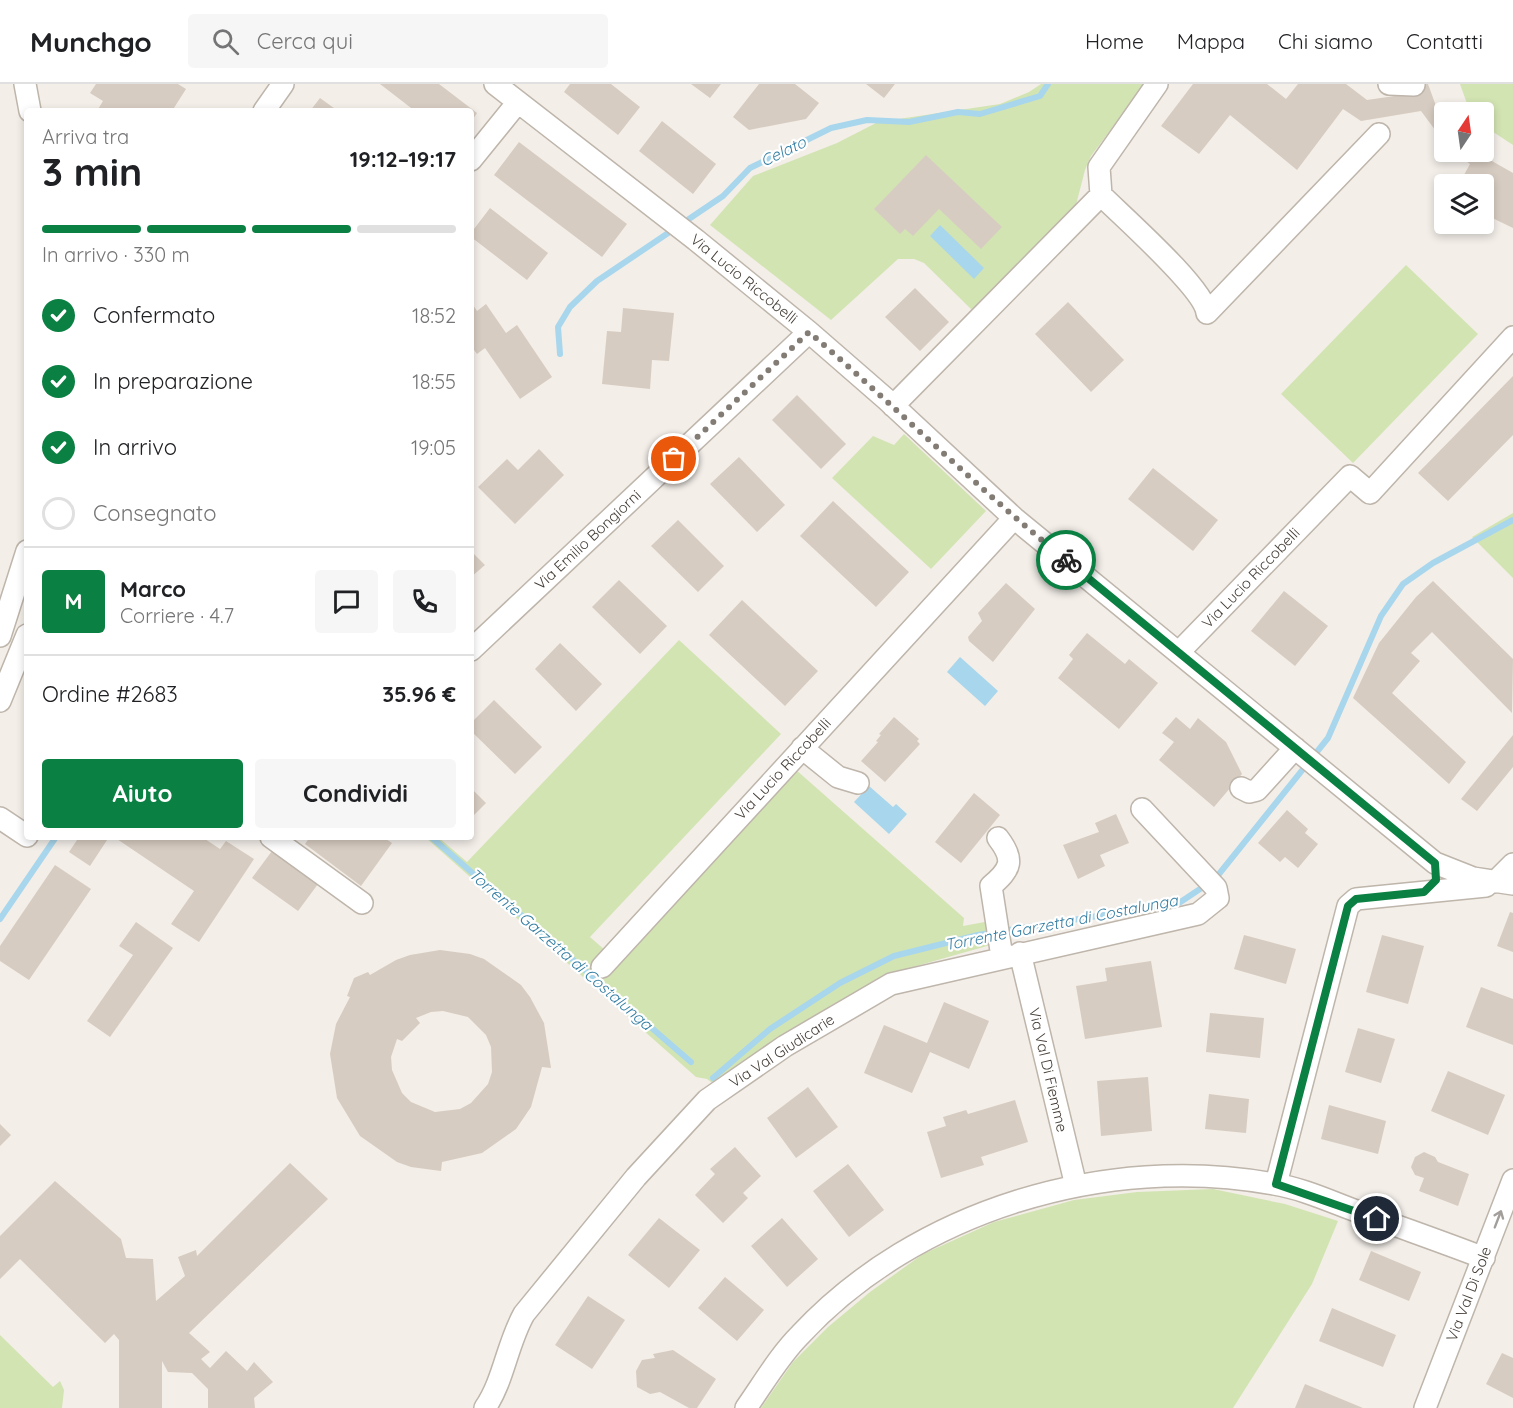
<!DOCTYPE html>
<html lang="it">
<meta charset="utf-8">
<style>
:root{--surface:#fff;--page:#f6f6f6;--text:#202124;--muted:#757577;--line:#e0e0e0;--accent:#0b8043}
body{margin:0;font-family:Quicksand,sans-serif;background:var(--page);color:var(--text);height:100vh;display:flex;flex-direction:column;font-size:22px;white-space:nowrap}
*{box-sizing:border-box;margin:0}
p{font-size:20px;color:var(--muted)}
.icon{flex:none;width:33px;height:33px;fill:none;stroke:currentColor;stroke-width:2;stroke-linecap:round;stroke-linejoin:round}
.map{position:relative;flex:1;overflow:hidden}
.drawer{position:absolute;left:24px;top:24px;width:450px;height:732px;display:flex;flex-direction:column;background:var(--surface);border-radius:6px;box-shadow:0 3px 9px #0003}
.drawer>*{flex:none}
.needle{width:39px;rotate:13deg}
.buttons{position:absolute;left:1434px;top:18px;display:grid;gap:12px}
.buttons a{display:grid;place-items:center;width:60px;height:60px;border-radius:6px;background:var(--surface);box-shadow:0 3px 9px #0003;font-size:30px}
.pin{position:absolute;display:grid;place-items:center;width:51px;height:51px;color:#fff;margin:-26px;border:3px solid #fff;border-radius:50%;box-shadow:0 2px 6px #0007}
.courier{position:absolute;display:grid;place-items:center;width:60px;height:60px;margin:-30px;border:4px solid #0b8043;border-radius:50%;background:#fff;color:#222;box-shadow:0 2px 8px #0007}
.headline em{font-style:normal;font-weight:700}
.headline div{display:flex;flex-direction:column-reverse}
.headline{display:flex;align-items:center;justify-content:space-between;height:102px;padding:0 18px}
h1{font-size:39px;font-weight:700;line-height:45px}
.bar{display:grid;grid-template-columns:repeat(4,1fr);gap:9px 6px;align-content:center;height:72px;padding:0 18px}
.bar i{height:8px;border-radius:4px;background:var(--line)}
.bar .active{background:var(--accent)}
.bar p{grid-column:span 4}
.line{display:flex;align-items:center;gap:15px;padding:0 18px;border-top:2px solid var(--line)}
.line div{flex:1}
.round{display:grid;place-items:center;flex:none;width:63px;height:63px;border-radius:6px;background:var(--page)}
ol{padding:0 18px;list-style:none}
li{display:flex;align-items:center;gap:18px;height:66px}
li p{margin-inline-start:auto}
li .icon{padding:6px;border-radius:50%;background:var(--accent);color:#fff;stroke-width:4}
li:last-child{color:var(--muted)}
li i{width:33px;height:33px;border:3px solid var(--line);border-radius:50%}
.primary-button{display:flex;gap:12px;margin-top:auto;padding:12px 18px}
.primary-button a{flex:1;height:69px;border-radius:6px;background:var(--accent);color:#fff;font-size:24px;font-weight:700;line-height:69px;text-align:center}
.primary-button a+a{background:var(--page);color:var(--text)}
header{display:flex;align-items:center;gap:36px;box-sizing:border-box;height:84px;padding:0 30px;background:var(--surface);border-bottom:2px solid var(--line)}
header strong{font-size:28px}
nav{display:flex;gap:33px;margin-inline-start:auto;font-size:21px}
.search{width:420px;height:54px;background:var(--page);display:flex;align-items:center;gap:15px;box-sizing:border-box;padding:0 21px;border-radius:6px;color:var(--muted);font-size:22px}
.map>svg:first-child{display:block}
</style>
<header>
<strong>Munchgo</strong>
<div class="search"><svg class="icon" aria-label="search" viewBox="0 0 24 24"><circle cx="10" cy="10" r="6"/><path d="M15 15l6 6"/></svg>Cerca qui</div>
<nav><a>Home</a><a>Mappa</a><a>Chi siamo</a><a>Contatti</a></nav>
</header>
<div class="map">
<svg width="1513" height="1324" viewBox="0 0 1513 1324">
<rect width="100%" height="100%" fill="#f3eee8"/>
<path fill="#d3e4b3" d="M1041,0h104l-54,72 -6,14 -9,35 -104,105 -48,-47 -10,-4h-16l-67,61 -121,-95 43,-49 84,-33 41,-21 122,-18 29,-12z
M1460,0h53v61l-29,-19v-14h-14z
M1406,181l72,69 -125,129 -72,-69z
M904,350l82,77 -55,58 -99,-91 41,-42 21,9z
M1513,429v65l-41,-41z
M679,556l102,94 -191,203 16,14 189,-182 169,149 -1,8 27,-5 4,23 -109,31 -55,31 -115,79 -8,-6 -11,-2 -271,-240h13l29,25z
M1213,1105l72,15 53,17 -26,63 -79,124h-472l32,-46 35,-35 42,-35 53,-38 71,-32 80,-22 63,-8z
M0,1251l53,52 7,-6 4,9 -2,18h-62z"/>
<path fill="#a8d6ec" d="M940,141l44,43 -10,11 -44,-43z
M960,573l38,34 -13,15 -38,-34z
M869,702l24,21 3,-3 11,10 -18,20 -35,-32z"/>
<g fill="none" stroke-linecap="round" stroke-linejoin="round">
<path stroke="#a8d6ec" stroke-width="6" d="M560,270l-2,-27 12,-20 27,-26 126,-85 27,-28 81,-40 36,-8 42,2 49,-10 22,2 60,-18 8,-12
M431,753l260,225
M0,835l56,-82
M713,994l57,-49 70,-46 54,-27 84,-21 201,-32 36,-24 113,-141 53,-122 22,-32 30,-21 80,-43"/>
</g>
<path fill="#d7ccc1" fill-rule="evenodd" d="M96,0h82l8,5 -14,22h-75l6,-10 -13,-8z
M380,0h59l38,29 -6,9v-11h-56z
M570,0h41l29,23 -22,28 -54,-43z
M691,0h30l-11,14z
M759,0h36l24,19 -13,16 -57,11 -16,-13z
M866,0h29l-11,14z
M1193,0h74l19,15 12,-15h48l21,16 48,-7 -1,-9h14l12,33 4,5v20l-23,-31 -60,10 -18,-12 -46,61 -67,-55 -31,39 -38,-28z
M320,14l18,13h-28z
M662,37l54,43 -23,30 -54,-43z
M519,58l108,82 -25,33 -108,-82z
M1454,68h22l37,21v55l-29,-14v-30h-25l11,-20z
M926,71l76,72 -21,22 -42,-40 -26,27 -8,-7 -5,5 -26,-25z
M490,124l58,45 -21,27 -56,-43v-4z
M915,204l34,34 -29,29 -35,-34z
M471,218l6,9 9,-7 20,29 11,-8 35,52 -32,22 -35,-51 -8,6 -6,-8z
M1068,218l56,58 -33,32 -56,-58z
M623,224l51,5 -5,48 -17,-1 -2,29 -48,-5 5,-53 14,1z
M1513,292v59l-65,66 -30,-28z
M797,311l49,49 -25,25 -49,-49z
M539,365l25,26 -49,49 -37,-37 29,-28 11,11z
M739,373l46,48 -28,27 -47,-48z
M1153,384l65,52 -25,31 -65,-52z
M833,417l76,71 -33,35 -76,-71z
M678,436l46,46 -26,26 -47,-46z
M471,467l14,14 -14,12z
M619,496l48,46 -27,28 -48,-47z
M1433,497l80,78 -1,54 -80,-81 -21,21 9,8 -28,32 74,69 -17,22 -96,-86 26,-55 37,-46z
M1006,499l29,26 -42,53 -24,-21 -1,-4 14,-16 -4,-8z
M1284,507l44,35 -33,40 -44,-35z
M742,516l76,71 -33,35 -76,-71z
M1087,549l38,31 4,-5 29,24 -39,46 -61,-51 15,-19 -4,-4z
M560,559l42,41 -26,27 -41,-42z
M494,616l48,47 -27,27 -44,-43v-8z
M894,633l25,22 -2,2 3,3 -35,38 -24,-21 17,-19 -2,-1 5,-6 -2,-1z
M1176,633l14,12 8,-11 28,24 16,32 -28,33 -55,-47 15,-18 -12,-9z
M1513,651v32l-36,44 -16,-12z
M471,704l15,15 -15,15z
M974,709l26,22 -39,48 -26,-21z
M1287,726l21,19 -3,4 13,11 -20,24 -13,-11 -5,5 -22,-19z
M1116,730l13,29 -29,12 5,11 -27,13 -15,-34 36,-13 -4,-9z
M79,753h30l-19,29 -21,-14z
M114,753h88l18,12 6,-8 28,18 -55,83 -28,-18 23,-33z
M310,753h73l9,6 -31,43 -56,-42z
M272,767l46,33 -20,27 -46,-33z
M55,781l36,24 -62,91 -29,-19v-15z
M1510,828l3,1v39l-16,-6z
M136,838l37,26 -63,89 -23,-16 46,-66 -14,-9z
M1244,851l52,14 -10,35 -52,-15z
M1382,851l42,11 -16,58 -42,-12z
M440,866l30,4 14,5 37,26 9,12 14,26 7,45 -9,-1 -11,40 -15,22 -34,24 -40,9 -1,9 -30,-4 -14,-5 -37,-26 -23,-38 -7,-44 6,-30 14,-27 -3,-1 7,-18 14,-6 2,3 26,-15 14,-5zM443,927l25,6 18,18 5,12 1,25 -4,12 -17,19 -11,6 -25,3 -24,-10 -9,-9 -10,-23 -1,-13 6,-18 5,2 18,-18 -4,-5 15,-6z
M1151,877l11,66 -77,12 -9,-53 31,-5 -2,-13z
M1481,903l32,12v46l-47,-18z
M944,918l45,19 -20,48 -39,-17 -18,41 -48,-20 20,-48 43,18z
M1210,929l54,5 -4,40 -54,-6z
M1358,944l37,11 -14,44 -36,-11z
M1448,987l57,24 -17,40 -57,-24z
M1148,993l4,54 -51,5 -4,-55z
M808,1003l30,40 -42,31 -29,-40z
M1209,1010l40,5 -3,34 -41,-4z
M1015,1016l13,42 -47,15 3,8 -43,13 -14,-46 19,-6 -3,-9 23,-7 2,4z
M1329,1021l57,16 -8,33 -57,-15z
M0,1040l11,11 -11,11z
M735,1063l26,29 -18,17 5,5 -25,25 -28,-28 20,-21 -5,-5z
M1424,1068l11,5 3,5 31,12 -11,32 -39,-15 5,-13 -9,-3 -4,-8 4,-10z
M290,1079l38,36 -139,134 21,19 -9,7 9,9 16,-17 21,20 7,-9 19,20 -19,16 1,10h-47v-19l-16,-16 -24,-1 -6,-11v47h-43v-68l-5,-6 -9,9 -85,-84 -20,20v-43l55,-55 66,58 5,19 27,1 3,42 29,-25 -7,-19 18,-7 1,6z
M848,1080l36,46 -35,27 -36,-46z
M659,1134l41,32 -31,38 -41,-33z
M782,1134l36,41 -31,28 -36,-41z
M1371,1167l50,21 -12,29 -50,-21z
M725,1193l39,33 -27,31 -39,-33z
M588,1212l37,24 -33,49 -37,-24z
M1332,1224l64,27 -13,32 -64,-26z
M673,1266l43,29 -19,29h-8l-29,-16 -10,2 -13,-7 -1,-16 6,-11 13,-2 -2,-4z
M1502,1269l11,5v40l-27,-14z
M1305,1300l58,24h-68z"/>
<g fill="none" stroke-linecap="round" stroke-linejoin="round">
<defs>
<path id="minor" d="M25,0l5,27
M495,0l201,156 113,92 77,67 128,119 421,345 38,15 40,6
M1389,0l25,1
M264,27l19,-27
M471,76l47,-58
M1101,111l-2,-28 58,-83
M893,322l208,-211c22,22 103,93 106,118l172,-179
M0,552l27,-85
M471,566l338,-318
M1179,568l171,-176 20,17 143,-156
M0,617l27,-66
M802,664l36,29 20,6
M1241,704l8,4 8,-2 38,-42
M0,734l27,18
M271,753l91,66
M998,754c17,22 13,31 -7,48l11,71
M1495,798l18,-18
M1020,869l56,233
M602,883l412,-449
M1276,1100l72,-278 8,-7 130,-13
M485,1324c19,-28 22,-64 39,-94l112,-137 71,-77 78,-54 106,-62 307,-70 20,-16 -2,-10 -74,-79
M746,1324c17,-24 33,-52 54,-73 116,-125 307,-182 474,-151 26,4 53,16 77,25 45,17 89,32 133,49
M1425,1324l88,-228"/>
</defs>
<use href="#minor" stroke="#beb5ab" stroke-width="24"/>
<use href="#minor" stroke="#fff" stroke-width="21"/>
</g>
<defs><path id="oneway-shaft" d="M-6 0H5M1.5-3L5.5 0L1.5 3" fill="none" stroke-width="1.6" stroke-linecap="round" stroke-linejoin="round" transform="scale(1.5)"/></defs>
<use stroke="#a29e9b" href="#oneway-shaft" transform="translate(1498 1135) rotate(-69)"/>
<g fill="none" stroke-linecap="round" stroke-linejoin="round">
<path stroke="#827c75" stroke-width="6" stroke-dasharray="0 10.8" d="M674,375l135,-127c87,75 168,156 257,228"/>
<path stroke="#0b8043" stroke-width="8" d="M1066,476l369,303 1,17 -12,12 -68,7 -8,7 -72,278 101,35"/>
</g>
<g text-anchor="middle" stroke-width="4.5" stroke-linejoin="round" paint-order="stroke">
<g font-size="15" fill="#453e37" stroke="#fff">
<text transform="translate(744 195) rotate(39)" y="5">Via Lucio Riccobelli</text>
<text transform="translate(588 456) rotate(-43)" y="5">Via Emilio Bongiorni</text>
<text transform="translate(1251 494) rotate(-46)" y="5">Via Lucio Riccobelli</text>
<text transform="translate(783 685) rotate(-47)" y="5">Via Lucio Riccobelli</text>
<text transform="translate(782 967) rotate(-33)" y="5">Via Val Giudicarie</text>
<text transform="translate(1048 986) rotate(77)" y="5">Via Val Di Fiemme</text>
<text transform="translate(1469 1210) rotate(-69)" y="5">Via Val Di Sole</text>
</g>
<g font-size="16" font-style="italic" fill="#357ea3" stroke="#fff">
<text transform="translate(783 67) rotate(-26)" y="6">Celato</text>
<text transform="translate(1061 838) rotate(-11)" y="6">Torrente Garzetta di Costalunga</text>
<text transform="translate(561 865) rotate(41)" y="6">Torrente Garzetta di Costalunga</text>
</g>
</g>
</svg>
<div class="buttons">
<a><svg class="needle" viewBox="-14 -14 28 28"><path d="M0-13l5 13h-10z" fill="#e53935"/><path d="M0 13l5-13h-10z" fill="#757577"/></svg></a>
<a><svg class="icon" aria-label="layers" viewBox="0 0 24 24"><path d="M12 4l9 5-9 5-9-5zM3 14l9 5 9-5"/></svg></a>
</div>
<div class="pin" style="left:674px;top:375px;background:#ea580c"><svg class="icon" aria-label="bag" viewBox="0 0 24 24"><path d="M5 8h14l-1 12H6zM9 8a3 3 0 0 1 6 0"/></svg></div>
<div class="pin" style="left:1377px;top:1135px;background:#1f2937"><svg class="icon" aria-label="home" viewBox="0 0 24 24"><path d="M3 11l9-7 9 7M6 9v11h12V9"/></svg></div>
<div class="courier" style="left:1066px;top:476px"><svg class="icon" aria-label="bike" viewBox="0 0 24 24"><circle cx="6" cy="16" r="4"/><circle cx="18" cy="16" r="4"/><path d="M6 16l4-8h5l3 8M10 8l3 8H6M13 5h3"/></svg></div>
<section class="drawer">
<div class="headline"><div><h1>3 min</h1><p>Arriva tra</p></div><em>19:12–19:17</em></div>
<div class="bar"><i class="active"></i><i class="active"></i><i class="active"></i><i></i><p>In arrivo · 330 m</p></div>
<ol>
<li><svg class="icon" aria-label="check" viewBox="0 0 24 24"><path d="M5 12l5 5 9-10"/></svg>Confermato<p>18:52</p></li>
<li><svg class="icon" aria-label="check" viewBox="0 0 24 24"><path d="M5 12l5 5 9-10"/></svg>In preparazione<p>18:55</p></li>
<li><svg class="icon" aria-label="check" viewBox="0 0 24 24"><path d="M5 12l5 5 9-10"/></svg>In arrivo<p>19:05</p></li>
<li><i></i>Consegnato</li>
</ol>
<div class="line" style="height:108px"><b class="round" style="background:var(--accent);color:#fff">M</b><div><b>Marco</b><p>Corriere · 4.7</p></div><a class="round"><svg class="icon" aria-label="chat" viewBox="0 0 24 24"><path d="M4 5h16v11H9l-5 4z"/></svg></a><a class="round"><svg class="icon" aria-label="phone" viewBox="0 0 24 24"><path d="M5 4h4l2 5-3 2q2 4 5 5l2-3 5 2v4C11 20 4 13 5 4z"/></svg></a></div>
<div class="line" style="height:78px"><div>Ordine #2683</div><b>35.96 €</b></div>
<div class="primary-button"><a>Aiuto</a><a>Condividi</a></div>
</section>
</div>
